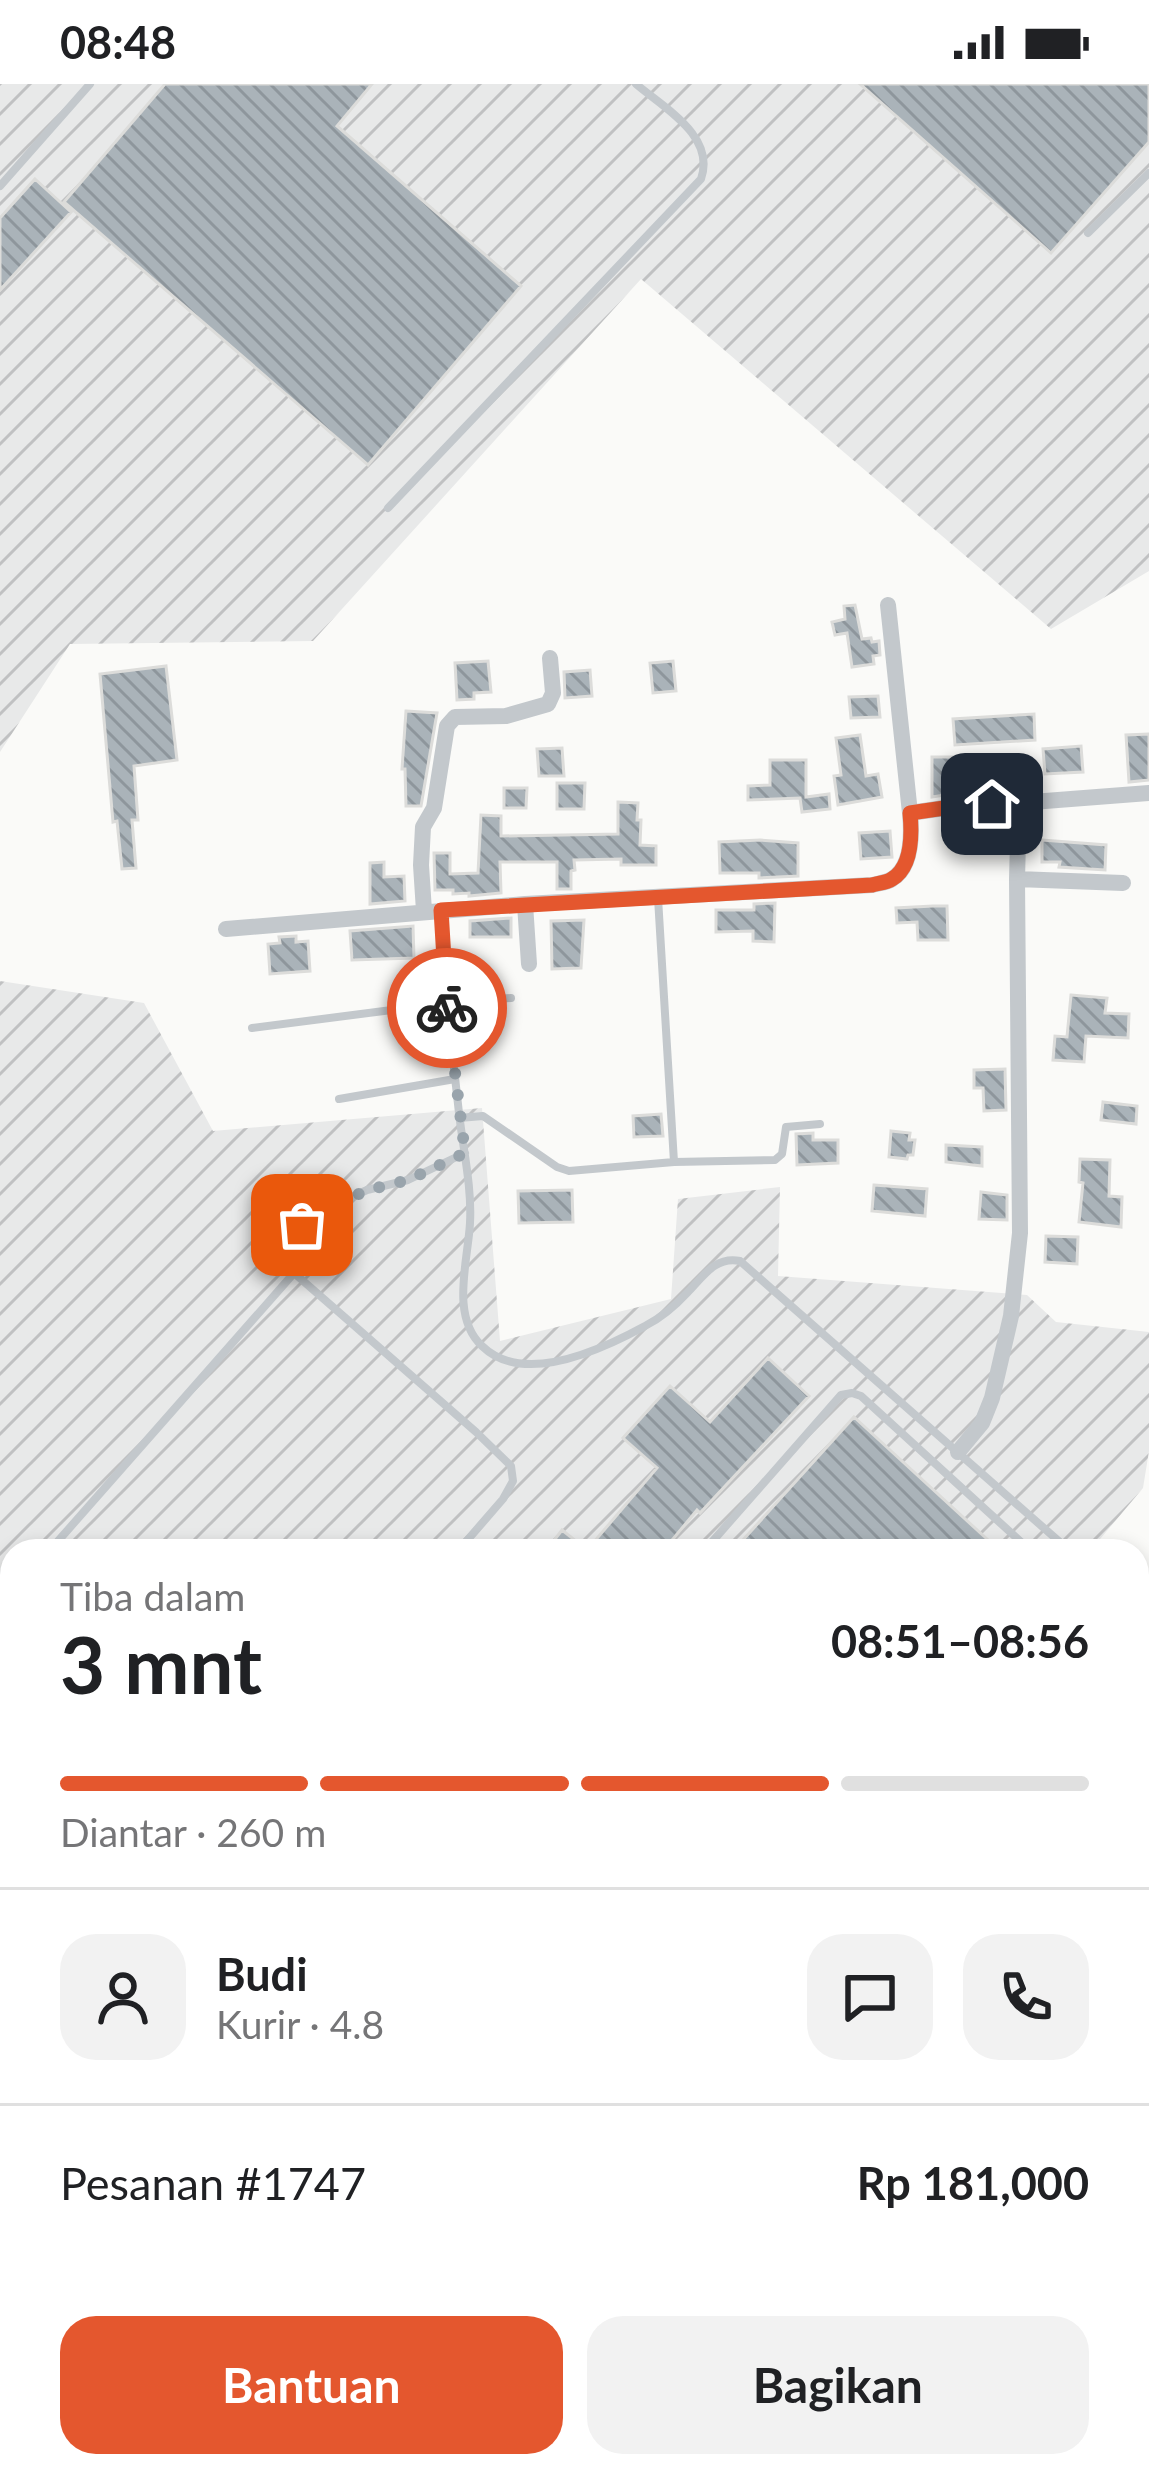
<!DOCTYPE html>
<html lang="id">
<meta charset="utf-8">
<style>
:root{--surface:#fff;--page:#f2f2f2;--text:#202124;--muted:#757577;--line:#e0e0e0;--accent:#e4572e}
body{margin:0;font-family:Lato,sans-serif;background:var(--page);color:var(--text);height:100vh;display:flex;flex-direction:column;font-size:45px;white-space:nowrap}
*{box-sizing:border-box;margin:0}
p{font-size:39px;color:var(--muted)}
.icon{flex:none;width:66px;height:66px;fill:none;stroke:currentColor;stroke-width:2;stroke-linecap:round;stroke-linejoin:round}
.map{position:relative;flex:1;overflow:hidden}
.side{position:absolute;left:0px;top:1455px;width:1149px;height:939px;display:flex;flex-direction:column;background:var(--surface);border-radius:36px 36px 0 0;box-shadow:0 6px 18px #0003}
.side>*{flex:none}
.pin{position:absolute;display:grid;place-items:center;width:102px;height:102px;color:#fff;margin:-51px;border-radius:24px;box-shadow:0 6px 18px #0006}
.courier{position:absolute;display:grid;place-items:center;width:120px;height:120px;margin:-60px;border:9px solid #e4572e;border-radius:50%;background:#fff;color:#222;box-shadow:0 3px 15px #0007}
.headline em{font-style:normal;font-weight:700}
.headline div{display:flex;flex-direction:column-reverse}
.headline{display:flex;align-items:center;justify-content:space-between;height:204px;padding:0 60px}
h1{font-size:78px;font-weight:700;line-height:90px}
.bar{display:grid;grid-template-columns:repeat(4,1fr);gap:18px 12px;align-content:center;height:144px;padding:0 60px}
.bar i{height:15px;border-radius:9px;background:var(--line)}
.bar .active{background:var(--accent)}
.bar p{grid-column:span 4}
.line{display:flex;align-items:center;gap:30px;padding:0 60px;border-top:3px solid var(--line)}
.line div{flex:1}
.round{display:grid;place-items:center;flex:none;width:126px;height:126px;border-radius:36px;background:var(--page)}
.button{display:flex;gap:24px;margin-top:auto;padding:24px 60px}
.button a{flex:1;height:138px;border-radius:36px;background:var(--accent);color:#fff;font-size:48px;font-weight:700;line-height:138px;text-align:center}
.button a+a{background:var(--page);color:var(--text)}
.status{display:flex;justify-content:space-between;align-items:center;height:84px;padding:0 60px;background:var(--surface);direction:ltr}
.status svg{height:33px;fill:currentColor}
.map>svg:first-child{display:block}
</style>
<div class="status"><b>08:48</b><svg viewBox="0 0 49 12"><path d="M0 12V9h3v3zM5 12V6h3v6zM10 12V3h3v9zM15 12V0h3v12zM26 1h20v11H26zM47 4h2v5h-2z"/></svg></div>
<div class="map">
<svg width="1149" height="2393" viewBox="0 0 1149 2393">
<defs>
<pattern id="industrial-furrows" width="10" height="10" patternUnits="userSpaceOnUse" patternTransform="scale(3)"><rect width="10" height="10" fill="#e8e9e9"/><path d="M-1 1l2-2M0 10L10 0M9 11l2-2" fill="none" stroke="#c0c1c2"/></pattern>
<pattern id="building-back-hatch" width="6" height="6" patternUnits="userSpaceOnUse" patternTransform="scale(3)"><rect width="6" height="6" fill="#aab3b9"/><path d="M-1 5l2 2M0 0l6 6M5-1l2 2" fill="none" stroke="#8e969c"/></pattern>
</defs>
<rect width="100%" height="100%" fill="#fafaf8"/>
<path fill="url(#industrial-furrows)" d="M0,0h1149v487l-98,58 -410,-350 -328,362 -243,3 -70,108z
M0,897l144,22 69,128 269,-23 18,233 171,-42 7,-100 102,-12 -2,89 249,19 29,27 93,10v119l-6,37 -53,63h-1078v915h1125v-872l12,11v872h-1149z"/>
<path fill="url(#building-back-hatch)" stroke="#dcdcda" stroke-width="3" d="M165,0h207l-35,42 184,160 -153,179 -304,-263z
M860,0h289v58l-98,111z
M35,95l36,33 -71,78v-72z
M855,521l7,34 9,-1 1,4 7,-1 1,14 -7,1 1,8 -22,3 -5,-34 -12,2 -3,-13 13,-3 -1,-13z
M488,577l3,31 -17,1v6l-17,1 -2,-37z
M673,577l3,30 -23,2 -3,-30z
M166,582l11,94 -43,6 4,54h-6l4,48 -14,1 -5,-48 -4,1 -13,-148z
M590,586l2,26 -27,2 -1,-26z
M878,612l2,21 -29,1 -2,-21z
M406,627l31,2 -16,93h-15l-1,-37h-3z
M1034,630l1,26 -80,5 -2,-26z
M1149,650v46l-20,2 -3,-47z
M860,651l6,41 12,-2 4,23 -44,8 -4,-29 7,-1 -5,-37z
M1081,662l2,26 -38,2 -2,-25z
M562,664l2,28h-25l-2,-27z
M932,673h31l1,35 -32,5z
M770,676h36v37l23,-3 1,15 -28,3 -2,-14 -52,2v-14l22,-1z
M557,699h28l-1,26h-27z
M504,704h23l-1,20h-22z
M618,718l20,1 -1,17h4l-1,25 16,1v19h-35v-6l-47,1 1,10 -4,1v18h-14v-27h-57l1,31 -32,3v-3l-16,1v-4h-18l-1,-37h16v21l28,-1 3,-58 20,1v20l117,-2z
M890,747l2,26 -31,2 -2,-26z
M760,756l38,3v33l-39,2v-5h-39l-1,-31z
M1042,756l64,5 -1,25 -46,-3 1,-5h-18z
M384,778v15l20,-1 1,25 -35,3v-41z
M775,819l-1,39 -21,-1v-10l-37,1v-22h38v-6z
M933,822h14l1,34h-30l-1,-18 -20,1 -1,-15z
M511,834v19h-41v-16z
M584,836l-3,48 -29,1 -1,-48z
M413,842l1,32 -62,2 -2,-29z
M296,852v6l12,-1 2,30 -40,3 -2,-30 12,-1 -1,-6z
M1071,911l36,3 -2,15 24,1 -1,24 -42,-2 -2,26 -31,-2 2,-24 12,1z
M1005,985l1,41 -22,1 -1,-23h-9v-18z
M1103,1018l34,4 -1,18 -35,-4z
M661,1030l2,22 -29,1 -1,-21z
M891,1047l19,2 -1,7h6l-2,15h-5l-1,4 -18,-2z
M813,1049v7h25v23l-41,2 -1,-31z
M946,1061l36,2v19l-36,-4z
M1080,1075l30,1 -1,36 13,1 -1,30 -42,-5 4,-39 -4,-1z
M874,1101l53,4 -2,27 -53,-5z
M572,1106l1,32 -54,1 -1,-32z
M981,1108l26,3v25l-28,-1z
M1046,1152l32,1 -1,27 -32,-2z
M768,1274l41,38 -109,117 -3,-3 -34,41h-117l16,-21 25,20 70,-82 -34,-30 47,-52 40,36z
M854,1333l146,134h-267z"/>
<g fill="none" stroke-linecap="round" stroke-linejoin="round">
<path stroke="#c3c8cc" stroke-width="8" d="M0,102l90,-102
M1088,149l61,-60
M388,424l313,-329c15,-43 -37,-71 -65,-95
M658,814l16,264
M441,828c4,67 10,134 18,201 4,36 13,74 11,110 -2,38 -20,93 12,123 42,41 121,3 163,-20 16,-8 31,-21 43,-34 15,-15 27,-36 52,-31l330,290
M252,944l194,-25 65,-5
M339,1015l116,-20
M459,1034l24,-2 74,51 12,4 105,-9 101,-2 7,-6 4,-27 34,-3
M297,1146l15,-12 26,-15 29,-13 41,-10 57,-27
M53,1467l-2,-2 243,-276 182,159 35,34 2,15 -10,18 -45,52
M704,1467l137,-156 11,-2 9,3 170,155
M0,1522l12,11
M1137,1526l12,11
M0,1599l12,10
M0,1701l12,-12
M0,2053l12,-13
M0,2121l12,10
M0,2178l12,10
M1137,2352l12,-14
M238,2382l13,11
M907,2382l11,11
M995,2382l16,11
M771,2393l10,-11
M845,2393l10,-11
M1092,2393l19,-11"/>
<path stroke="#c3c8cc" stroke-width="16" d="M888,521l22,208
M1017,795l106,4
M525,820l4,60
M424,827l-3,-46 2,-38 11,-19 13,-82 8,-9 51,-1 42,-12 5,-11 -3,-35
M226,845l299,-25 347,-19c7,-2 14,-2 20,-6 20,-12 20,-45 18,-66l55,-8 54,-2 130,-10
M958,1368l24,-29 10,-25 19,-82 9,-83 -3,-354 2,-76"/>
</g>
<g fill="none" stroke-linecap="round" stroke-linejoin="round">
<path stroke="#99a4ac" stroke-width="12" stroke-dasharray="0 21.6" d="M302,1141l36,-22 30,-13 40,-10 57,-27 -18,-145"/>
<path stroke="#e4572e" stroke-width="15" d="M447,924l-6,-98 431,-25c7,-2 14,-2 20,-6 20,-12 20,-45 18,-66l55,-8 27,-1"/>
</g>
</svg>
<div class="pin" style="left:302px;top:1141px;background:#ea580c"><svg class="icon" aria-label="bag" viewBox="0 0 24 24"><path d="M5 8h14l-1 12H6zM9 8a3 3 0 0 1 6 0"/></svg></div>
<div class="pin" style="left:992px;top:720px;background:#1f2937"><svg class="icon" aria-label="home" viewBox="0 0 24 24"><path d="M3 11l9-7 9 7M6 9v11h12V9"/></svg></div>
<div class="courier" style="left:447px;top:924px"><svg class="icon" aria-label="bike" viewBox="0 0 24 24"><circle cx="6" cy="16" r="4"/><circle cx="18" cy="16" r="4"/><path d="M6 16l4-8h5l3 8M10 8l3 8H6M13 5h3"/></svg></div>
<section class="side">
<div class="headline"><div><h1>3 mnt</h1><p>Tiba dalam</p></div><em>08:51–08:56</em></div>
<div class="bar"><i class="active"></i><i class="active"></i><i class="active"></i><i></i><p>Diantar · 260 m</p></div>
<div class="line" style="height:216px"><a class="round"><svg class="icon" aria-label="person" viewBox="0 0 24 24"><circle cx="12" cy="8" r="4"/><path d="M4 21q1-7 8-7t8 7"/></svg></a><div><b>Budi</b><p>Kurir · 4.8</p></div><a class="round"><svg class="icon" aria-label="chat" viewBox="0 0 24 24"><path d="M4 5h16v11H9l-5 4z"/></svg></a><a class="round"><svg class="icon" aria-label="phone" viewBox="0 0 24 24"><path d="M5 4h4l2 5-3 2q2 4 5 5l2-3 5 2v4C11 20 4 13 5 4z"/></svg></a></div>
<div class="line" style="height:156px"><div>Pesanan #1747</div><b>Rp 181,000</b></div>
<div class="button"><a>Bantuan</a><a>Bagikan</a></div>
</section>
</div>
